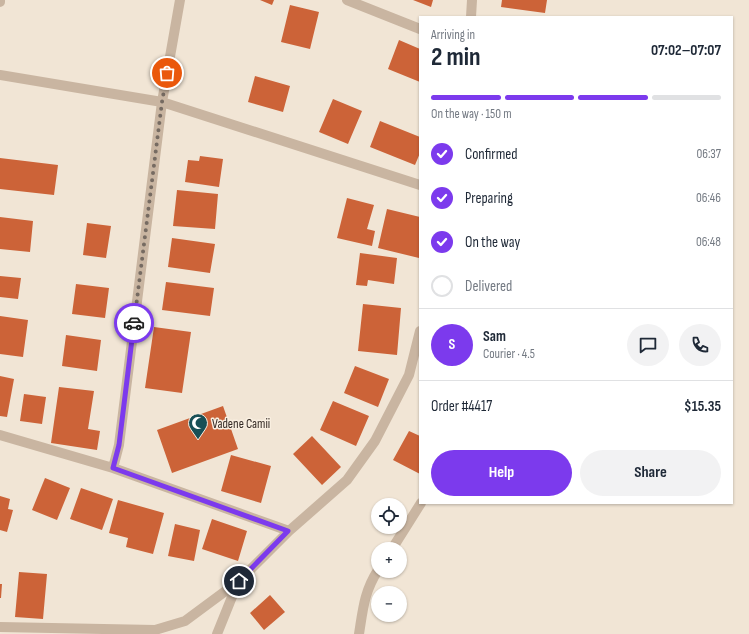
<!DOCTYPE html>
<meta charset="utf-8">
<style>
:root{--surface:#fff;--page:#f2f2f3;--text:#1f2937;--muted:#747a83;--line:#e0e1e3;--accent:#7c3aed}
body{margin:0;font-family:"Sofia Sans Condensed",sans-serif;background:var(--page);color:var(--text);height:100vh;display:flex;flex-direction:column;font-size:15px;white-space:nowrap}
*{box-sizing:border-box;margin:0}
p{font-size:13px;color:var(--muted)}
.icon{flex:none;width:22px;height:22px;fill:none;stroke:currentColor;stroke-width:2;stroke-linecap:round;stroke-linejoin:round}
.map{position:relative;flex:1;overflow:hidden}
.details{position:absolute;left:419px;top:16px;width:314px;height:488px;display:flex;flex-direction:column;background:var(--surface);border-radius:0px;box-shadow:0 1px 3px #0004}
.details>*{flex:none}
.controls{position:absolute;left:371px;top:498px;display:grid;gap:8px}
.controls a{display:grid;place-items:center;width:36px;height:36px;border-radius:50%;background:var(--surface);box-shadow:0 1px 3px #0004;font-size:20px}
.pin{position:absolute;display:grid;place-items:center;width:34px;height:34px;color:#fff;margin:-17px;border:2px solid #fff;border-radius:50%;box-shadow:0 1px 4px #0007}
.courier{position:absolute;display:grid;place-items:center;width:40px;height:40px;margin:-20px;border:3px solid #7c3aed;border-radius:50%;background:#fff;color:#222;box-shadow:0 1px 5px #0007}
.headline em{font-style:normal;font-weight:700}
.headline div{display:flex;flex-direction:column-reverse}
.headline{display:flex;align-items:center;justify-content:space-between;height:68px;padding:0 12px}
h1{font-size:26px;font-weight:700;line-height:30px}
.bar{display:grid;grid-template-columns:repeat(4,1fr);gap:6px 4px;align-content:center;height:48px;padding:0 12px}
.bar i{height:5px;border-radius:3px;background:var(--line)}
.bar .on{background:var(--accent)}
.bar p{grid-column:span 4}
.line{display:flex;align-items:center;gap:10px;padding:0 12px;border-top:1px solid var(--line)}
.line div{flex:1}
.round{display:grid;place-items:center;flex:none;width:42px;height:42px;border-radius:21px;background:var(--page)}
ol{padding:0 12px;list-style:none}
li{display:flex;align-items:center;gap:12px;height:44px}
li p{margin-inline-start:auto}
li .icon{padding:4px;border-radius:50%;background:var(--accent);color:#fff;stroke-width:4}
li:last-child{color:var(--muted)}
li i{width:22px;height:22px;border:2px solid var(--line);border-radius:50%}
.cta{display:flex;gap:8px;margin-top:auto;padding:8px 12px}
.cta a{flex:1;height:46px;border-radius:24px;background:var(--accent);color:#fff;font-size:16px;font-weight:700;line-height:46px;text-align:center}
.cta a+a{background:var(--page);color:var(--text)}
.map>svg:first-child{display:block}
</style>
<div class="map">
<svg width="749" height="634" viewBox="0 0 749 634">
<rect width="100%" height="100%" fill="#f1e5d5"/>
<path fill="#cc6338" d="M260,0h14l-2,5z
M413,0h20l-2,7z
M502,0h45l-2,13 -44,-6z
M290,5l29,7 -9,37 -29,-7z
M399,40l21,9v33l-32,-13z
M255,76l35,10 -7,26 -35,-10z
M333,99l29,12 -14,33 -29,-12z
M380,121l40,16v16l-5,12 -45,-18z
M200,156l23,3 -4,28 -34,-5 3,-22 11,1z
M0,158l58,7 -4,30 -54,-6z
M177,190l41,4 -3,35 -42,-3z
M347,198l27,7 -7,24 8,2 -3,15 -35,-8z
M387,209l33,8 -1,41 -41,-10z
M0,217l33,4 -3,31 -30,-3z
M87,223l24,3 -5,32 -23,-3z
M172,238l43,6 -5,29 -42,-6z
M360,253l37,5 -3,26 -26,-4 -1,6 -11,-1z
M0,276l21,2 -3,21 -18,-2z
M166,282l48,6 -4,28 -48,-6z
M76,284l33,4 -4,30 -33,-4z
M363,304l38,4 -4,47 -39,-4z
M0,316l28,4 -5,37 -23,-3z
M154,327l37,5 -9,61 -37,-5z
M66,335l35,5 -4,31 -35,-5z
M355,366l34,13 -11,28 -34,-14z
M0,376l14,3 -7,38 -7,-1z
M59,387l35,4 -6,38 12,2 -3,19 -46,-7z
M24,394l22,3 -4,27 -22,-3z
M333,401l36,15 -13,30 -36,-16z
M223,406l15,43 -66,24 -15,-43z
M409,431l11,5v38l-27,-14z
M312,436l29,31 -19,18 -29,-31z
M231,455l40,11 -10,37 -40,-12z
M45,478l25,10 -13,32 -25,-10z
M81,488l32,11 -11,31 -32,-11z
M0,496l10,3 -2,10 5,1 -6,22 -7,-2z
M118,500l46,13 -11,41 -27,-7 2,-9 -19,-5z
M212,519l35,12 -9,30 -36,-12z
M175,524l25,6 -6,31 -26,-5z
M19,572l28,2 -4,45 -28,-2z
M0,584h2l-1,14h-1z
M270,595l15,17 -21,18 -14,-17z"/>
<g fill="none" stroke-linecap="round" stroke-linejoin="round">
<path stroke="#c9b5a1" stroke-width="10" d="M347,0l73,29
M0,2v-2
M471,17l1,-17
M0,75l162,27 258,83
M0,435l113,33 176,63
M113,468l6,-23 43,-343 18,-102
M392,549l29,-46
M0,627l155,3 30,-9 54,-40 50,-50 58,-51 28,-39 34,-66 11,-44
M217,634l21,-52
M359,634c4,-25 5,-42 19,-64"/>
</g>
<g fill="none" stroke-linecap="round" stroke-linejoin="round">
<path stroke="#766b62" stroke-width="4" stroke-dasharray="0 7.2" d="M134,323l28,-221 5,-29"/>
<path stroke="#7c3aed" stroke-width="5" d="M134,323l-15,122 -6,23 175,63 -49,50"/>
</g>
<defs>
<symbol id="mosque-pin" viewBox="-11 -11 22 30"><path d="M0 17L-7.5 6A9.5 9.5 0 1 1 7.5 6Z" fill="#184f56" stroke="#f9efe1"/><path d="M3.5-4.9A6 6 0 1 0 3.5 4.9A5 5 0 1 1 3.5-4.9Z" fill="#fff"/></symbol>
</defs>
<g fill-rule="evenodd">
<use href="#mosque-pin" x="187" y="412" width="22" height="30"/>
</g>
<g text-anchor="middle" stroke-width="3" stroke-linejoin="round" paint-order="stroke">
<g font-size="13" fill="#332924" stroke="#f9efe1" text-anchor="start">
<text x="212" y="428">Vadene Camii</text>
</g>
</g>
</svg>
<div class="controls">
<a><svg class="icon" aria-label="locate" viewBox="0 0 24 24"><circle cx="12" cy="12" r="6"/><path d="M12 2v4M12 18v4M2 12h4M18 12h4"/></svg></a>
<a>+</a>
<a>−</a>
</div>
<div class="pin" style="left:167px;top:73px;background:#ea580c"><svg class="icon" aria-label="bag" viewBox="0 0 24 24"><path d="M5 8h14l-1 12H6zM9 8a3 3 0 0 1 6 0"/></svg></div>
<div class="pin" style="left:239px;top:581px;background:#1f2937"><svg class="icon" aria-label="home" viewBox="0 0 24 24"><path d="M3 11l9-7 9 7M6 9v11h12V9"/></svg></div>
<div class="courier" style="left:134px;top:323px"><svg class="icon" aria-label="car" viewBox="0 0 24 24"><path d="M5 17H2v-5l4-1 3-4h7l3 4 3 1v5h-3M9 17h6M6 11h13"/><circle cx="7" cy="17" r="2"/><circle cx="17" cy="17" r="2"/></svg></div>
<section class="details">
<div class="headline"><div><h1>2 min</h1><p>Arriving in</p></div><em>07:02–07:07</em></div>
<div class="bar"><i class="on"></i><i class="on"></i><i class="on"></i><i></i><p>On the way · 150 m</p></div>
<ol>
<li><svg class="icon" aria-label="check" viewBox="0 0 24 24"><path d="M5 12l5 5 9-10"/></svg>Confirmed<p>06:37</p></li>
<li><svg class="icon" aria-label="check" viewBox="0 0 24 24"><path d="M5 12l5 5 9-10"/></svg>Preparing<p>06:46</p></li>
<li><svg class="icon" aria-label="check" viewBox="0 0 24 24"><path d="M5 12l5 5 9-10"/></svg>On the way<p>06:48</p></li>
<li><i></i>Delivered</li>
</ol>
<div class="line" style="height:72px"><b class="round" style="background:var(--accent);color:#fff">S</b><div><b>Sam</b><p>Courier · 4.5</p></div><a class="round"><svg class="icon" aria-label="chat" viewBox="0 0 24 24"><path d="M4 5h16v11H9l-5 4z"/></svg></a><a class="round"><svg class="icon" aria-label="phone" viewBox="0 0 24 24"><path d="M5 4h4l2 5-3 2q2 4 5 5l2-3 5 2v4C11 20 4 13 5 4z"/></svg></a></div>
<div class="line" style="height:52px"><div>Order #4417</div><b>$15.35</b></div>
<div class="cta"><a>Help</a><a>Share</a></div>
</section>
</div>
